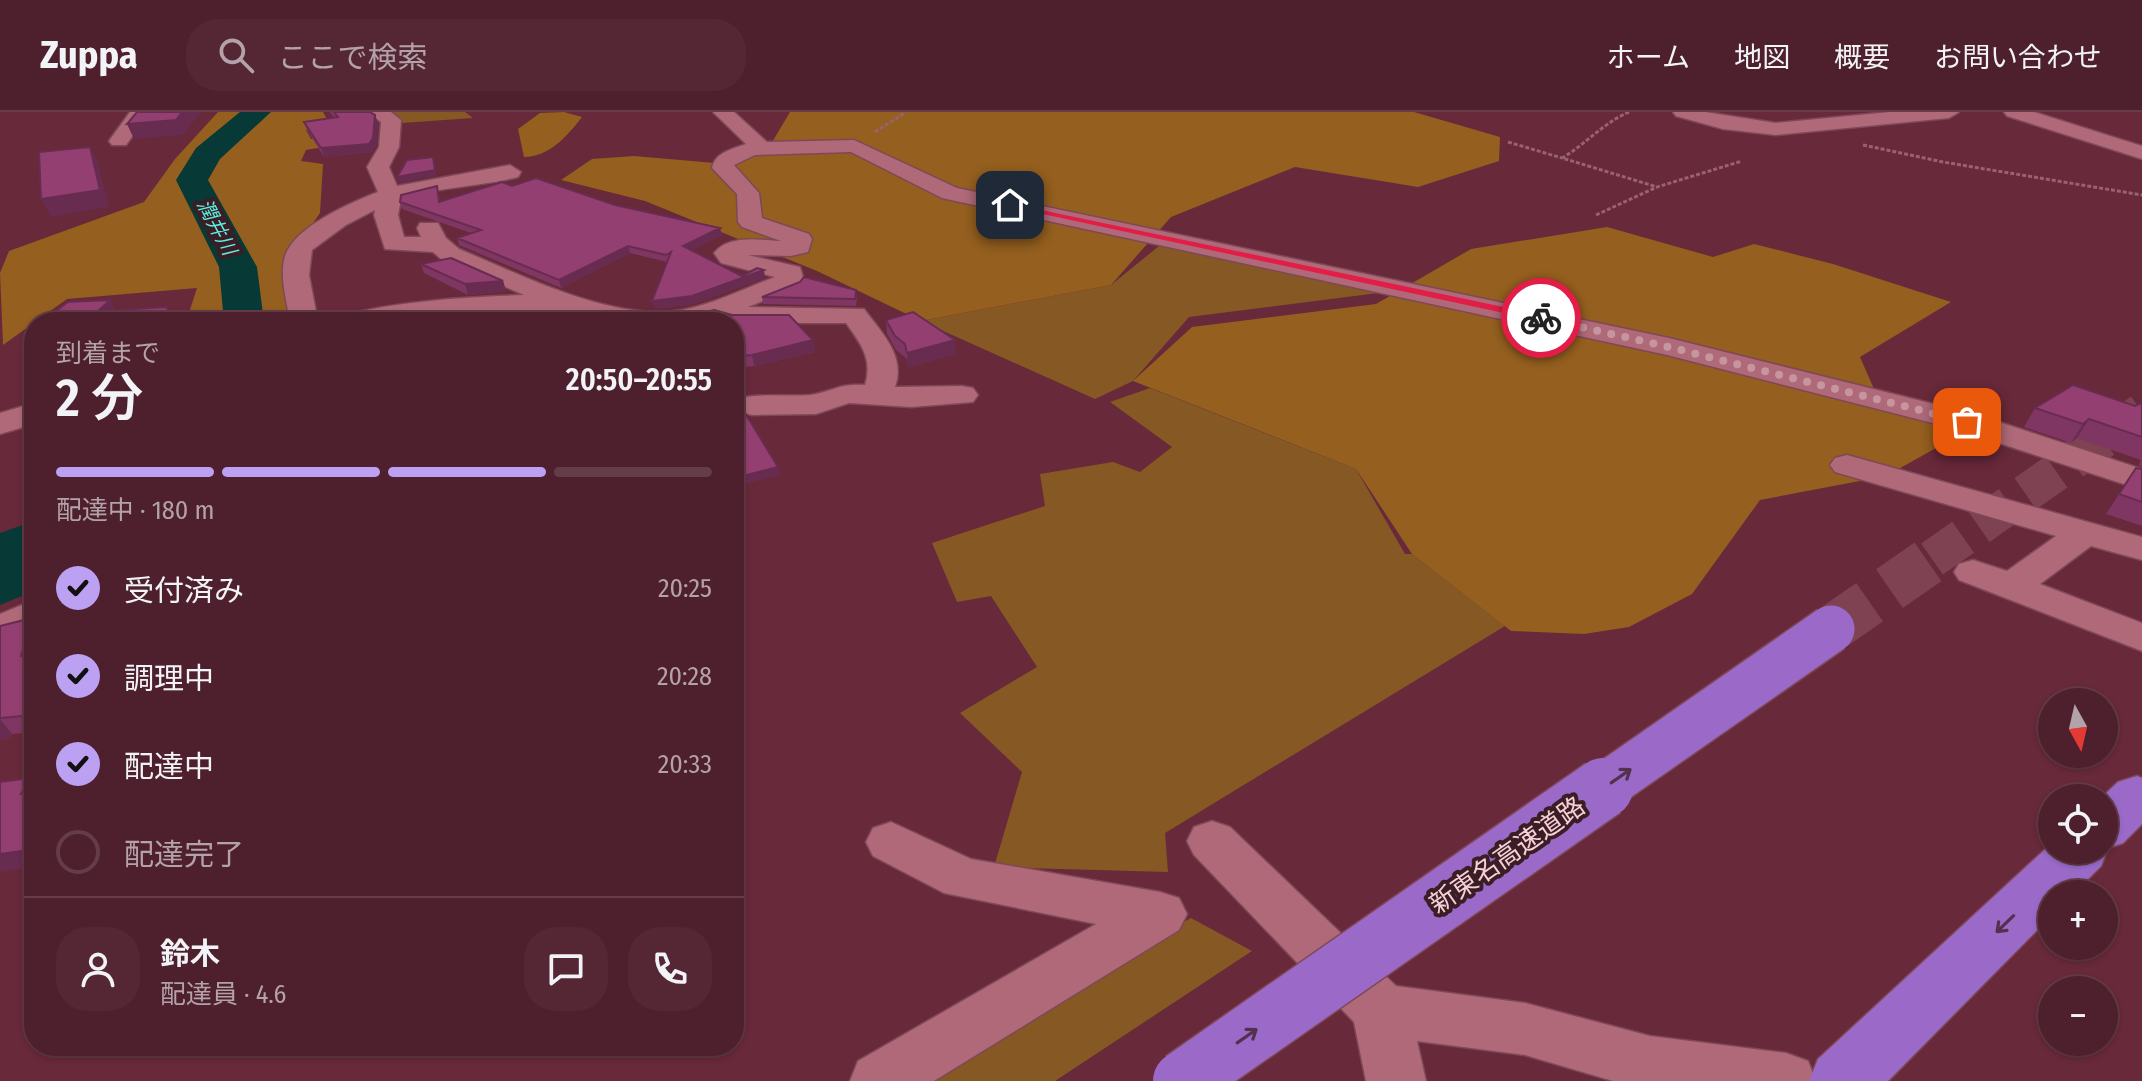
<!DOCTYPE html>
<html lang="ja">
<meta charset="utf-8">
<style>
:root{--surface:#4e1f2c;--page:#552734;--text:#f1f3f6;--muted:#b3a2a9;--line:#653d48;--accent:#bca0f2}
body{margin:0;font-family:"Fira Sans Condensed","Noto Sans JP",sans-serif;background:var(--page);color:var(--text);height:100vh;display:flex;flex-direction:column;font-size:30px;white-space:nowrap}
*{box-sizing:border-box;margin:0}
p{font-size:26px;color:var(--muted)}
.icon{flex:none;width:44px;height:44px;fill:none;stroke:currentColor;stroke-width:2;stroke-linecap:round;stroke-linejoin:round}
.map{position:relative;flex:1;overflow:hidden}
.panel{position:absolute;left:24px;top:200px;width:720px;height:744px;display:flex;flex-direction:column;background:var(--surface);border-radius:32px;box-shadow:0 2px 6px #0004,0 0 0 2px var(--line)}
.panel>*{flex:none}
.needle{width:52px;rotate:172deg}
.tools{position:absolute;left:2038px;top:576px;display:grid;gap:16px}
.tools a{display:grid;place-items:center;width:80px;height:80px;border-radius:50%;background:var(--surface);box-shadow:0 2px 6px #0004,0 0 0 2px var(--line);font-size:40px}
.pin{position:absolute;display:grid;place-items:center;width:68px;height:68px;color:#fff;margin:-34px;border-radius:16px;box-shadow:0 4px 12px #0006}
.courier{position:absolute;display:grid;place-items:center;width:80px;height:80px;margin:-40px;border:6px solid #e11d48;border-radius:50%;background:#fff;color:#222;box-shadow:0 2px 10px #0007}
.head em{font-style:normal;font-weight:600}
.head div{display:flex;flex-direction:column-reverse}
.head{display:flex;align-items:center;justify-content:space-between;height:136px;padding:0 32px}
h1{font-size:52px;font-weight:600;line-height:60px}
.bar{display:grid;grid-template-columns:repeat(4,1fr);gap:12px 8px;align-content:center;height:96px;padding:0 32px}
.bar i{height:10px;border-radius:6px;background:var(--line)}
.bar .on{background:var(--accent)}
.bar p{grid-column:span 4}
.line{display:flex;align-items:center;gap:20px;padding:0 32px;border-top:2px solid var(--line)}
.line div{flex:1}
.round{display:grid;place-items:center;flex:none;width:84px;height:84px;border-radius:32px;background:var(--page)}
ol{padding:0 32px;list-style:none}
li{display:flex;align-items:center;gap:24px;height:88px}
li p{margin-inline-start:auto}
li .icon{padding:8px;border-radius:50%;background:var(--accent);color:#111;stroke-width:4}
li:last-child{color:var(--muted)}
li i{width:44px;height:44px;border:4px solid var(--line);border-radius:50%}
header{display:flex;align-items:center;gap:48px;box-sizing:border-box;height:112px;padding:0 40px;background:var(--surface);border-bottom:2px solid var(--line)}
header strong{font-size:38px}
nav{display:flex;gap:44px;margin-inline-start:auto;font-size:28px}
.search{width:560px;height:72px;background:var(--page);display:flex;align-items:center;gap:20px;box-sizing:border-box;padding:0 28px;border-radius:32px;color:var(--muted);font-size:30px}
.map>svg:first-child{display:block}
</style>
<header>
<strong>Zuppa</strong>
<div class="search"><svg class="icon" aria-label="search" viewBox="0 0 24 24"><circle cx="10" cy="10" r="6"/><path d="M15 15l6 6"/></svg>ここで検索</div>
<nav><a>ホーム</a><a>地図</a><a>概要</a><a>お問い合わせ</a></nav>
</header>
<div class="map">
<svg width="2142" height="969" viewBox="0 0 2142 969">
<rect width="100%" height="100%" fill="#68293a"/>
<path fill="#865823" d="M388,0h77l8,6 -71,5z
M1164,130l238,48 -213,27 -56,64 -38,18 -174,-78 190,-36z
M1150,276l206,81 49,85h7l93,72 -340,207 3,39 -174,-5 28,-95 -62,-59 77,-46 -46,-71 -34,6 -25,-59 113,-37 -5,-32 73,-12 27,10 32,-25 -62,-45z
M1191,806l61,33 -197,130h-145z"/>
<path fill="#945f1f" d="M218,0h105l7,12 -24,6 5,9 66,-9 -1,8 -70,12 -5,11 22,3 -3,49 -38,56 8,53h-104l11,-34 -130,11 -64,46 -3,-72 9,-22 135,-49 31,-43z
M564,0l18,5c-14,18 -32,40 -58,40l-6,-28 22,-16z
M790,0h624l86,25 -1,24 -81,26 -123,-20 -124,50 -60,68 -190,36 -104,-50 -172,-70 -84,-21 31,-21 42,-3 81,7 56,-19z
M1607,115l106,30 41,-13 79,20 118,38 -91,55 14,32 96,40 -84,47 -126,24 -68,94 -63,33 -45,7 -73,-3 -99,-77 -56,-85 -223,-88 59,-54 184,-23 95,-55z"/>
<path fill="#073a36" d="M34,409v70l-34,14v-72z"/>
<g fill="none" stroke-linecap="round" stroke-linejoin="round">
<path fill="#073a36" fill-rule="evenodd" d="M240,0h31l-51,47 -12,21 49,87 7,55h-40l-5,-55 -43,-87 20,-32z"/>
<path stroke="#7e4252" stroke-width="38" stroke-dasharray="38 19" stroke-linecap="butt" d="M1932,447l210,-147"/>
<path stroke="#7e4252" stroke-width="47" stroke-dasharray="47 24" stroke-linecap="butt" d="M1831,517l104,-72"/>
<defs>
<path id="minor" d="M130,0h20l-24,33h-14l-3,-4z
M367,0h24l10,8 -2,27 -10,20 8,19 113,-21 11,7 -3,5c-39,10 -79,9 -117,23l-3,15 6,22h17l-4,-9 3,-5h18l8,15 13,11c63,26 153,73 223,61 32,-6 63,-22 93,-33l-54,-14 -7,-10c15,-19 47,-13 67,-12l-39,-14 -4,-5 -1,-28 -25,-26c3,-16 21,-19 34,-24l-33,-32h21l33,30 87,-2 103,48 712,150 309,77 164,54v21l-186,-61 -289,-74 -725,-157 -91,-46 -96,3 -21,10 25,28 3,25 47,16 3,5 -4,13 -17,4 -43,-1 52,12 4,13 -4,6 -52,21 116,2c18,24 42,47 31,78l67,-1 11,2 5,7 -5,7 -62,5 -62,-4 -33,11 -64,1 -11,-3 -5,-7 5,-7c23,-5 46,-1 69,-3 22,-3 29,-12 55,-10 8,-26 -4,-41 -19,-62h-112l-18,-5 -15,4h-84l-40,-8 -41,-2 -129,10h-71l4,-6c59,-15 124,-19 184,-21l-83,-36 -8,-7 -48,-3 -11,-34 1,-5 -29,15 -34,25 -3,25 9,47h-28c-3,-20 -10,-42 -6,-62 6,-32 66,-57 94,-68l-11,-25 12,-20 2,-25z
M1673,0h32l71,11 114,-11h69l-10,6 -173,17 -53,-6 -47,-13z
M2004,0h30l108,34v13l-135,-43z
M34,291v21l-34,10v-21z
M1847,343l295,82v23l-51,-14 -51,38 102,39v28l-183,-71 -5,-8 5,-8 14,-4 34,11 49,-35 -221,-64 -5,-7 5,-7z
M34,488v29l-34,14v-29z
M1212,709l18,6 166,159 129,17 125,33 136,17 22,8 8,20h-203l-88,-26 -108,-14 9,40h-60l-12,-59 -160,-167 -7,-14 7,-14z
M891,710l80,37 189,33 19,6 8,16 -8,16 -245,151h-84l8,-20 238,-137 -152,-31 -71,-37 -7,-14 7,-14z"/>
<path id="highway" d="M2137,664l5,2v46l-19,19 -15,5 -7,18 -28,28h-21v21l-164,166h-79l9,-22 234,-216v7h52v-52h-3l17,-16z"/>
</defs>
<use href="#minor" stroke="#7e4858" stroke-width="3"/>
<use href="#highway" stroke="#7e4858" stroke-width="3"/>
<path stroke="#996270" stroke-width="3" stroke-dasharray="4 2" stroke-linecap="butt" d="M1629,0c-26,11 -43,32 -67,46l95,29
M875,20l31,-20
M1508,30l54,16
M1863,33l80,17 199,33
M1596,103l61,-28 85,-26"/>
<use href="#minor" fill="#af6978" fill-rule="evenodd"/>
<use href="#highway" fill="#9b6ac9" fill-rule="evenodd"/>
<defs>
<path id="highway-bridge-far1" d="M1600,678l231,-161"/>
<path id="highway-bridge" d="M1183,969l420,-293"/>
</defs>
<use href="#highway-bridge-far1" stroke="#7e4858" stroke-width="50" stroke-linecap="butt"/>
<use href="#highway-bridge" stroke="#7e4858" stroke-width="63" stroke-linecap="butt"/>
<use href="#highway-bridge-far1" stroke="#9b6ac9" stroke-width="47"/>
<use href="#highway-bridge" stroke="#9b6ac9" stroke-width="60"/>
</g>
<path fill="#7f3662" d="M330,0h40l5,3 3,8 -2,23 -4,6 -48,5 -17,-27 -3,-8 30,-4z
M437,74l3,15 72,-15 103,19 105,23 2,7 -30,15 50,26 23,2 -72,26 -39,5 13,-47 -37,-9 -69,35 -102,-43 -2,-7 14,-5 -69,-24 -2,-7z
M421,152l82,17 3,10 -38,4 -44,-22z
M762,185h95l-1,9 -93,-2z
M886,208l70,34 -48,13 -1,-8 -11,-9 -9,-16z
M734,210l79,18 2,12 -61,14 -20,2z
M34,215v18l-3,-2 -6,-10z
M2142,291v64l-3,-2 2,-5 -64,-22 -6,5 -47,-16 11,-19 100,-2z
M2136,356l6,1v57l-36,-12z
M34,509v111l-22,2 -3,4 -9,2v-114z"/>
<path fill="#682c50" d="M182,0h19l-18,23 -49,4 -7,-15z
M375,3l3,8 -2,23 -4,6 -48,5 -3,-9z
M90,35l8,16 11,44 -58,10 -10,-18z
M433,45l4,19 -38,7 -2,-6z
M720,116l2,7 -37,19 -2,-8z
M628,134l2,7 -69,35 -2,-8z
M764,158l1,8 -72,26 -39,5 -2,-8z
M503,169l3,10 -38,4 -3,-11z
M110,188l5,10 -17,1z
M167,195l6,15h-27z
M813,228l2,12 -61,14 -2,-11z
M955,228l1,14 -48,13 -1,-14z
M2089,307l-12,19 -6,5 12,-19z
M778,355l2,8 -40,10 -1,-8z
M734,361h2l1,7 -3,1z
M32,506l2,3v44l-13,-9z
M0,607l12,15 -3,4 -9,2z
M30,666l4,5v26l-13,-15z
M34,728v27l-34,5v-18z"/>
<path fill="#943f72" stroke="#682c50" stroke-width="2" d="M137,0h45l-6,8 -49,4z
M334,0h36l5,3 -2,23 -4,6 -48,4 -17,-26 34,-5z
M90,35l10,43 -59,9 -2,-47z
M433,45l2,13 -38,7 10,-17z
M536,66l79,27 105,23 -37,18 59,30 15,-8 7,2 -72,26 -40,5 19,-49 -5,3 -38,-9 -69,34 -102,-42 24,-8 -81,-28 1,-7 36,-9 2,16 63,-20 10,4z
M451,146l52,23 -38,3 -44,-20z
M804,165l52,13 -1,9 -93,-2 38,-15z
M110,188l-12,11 69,-4 1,7 -22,8h-105l27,-20z
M714,198l18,5h57l24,25 -61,15 -18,1v-34h-123l11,-8h77z
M913,200l42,28 -48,13 -2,-9 -10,-8 -9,-16z
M34,215v10l-9,-4z
M2073,273l62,21 7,-3v34l-53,-18 -6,5 -48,-16z
M742,296l36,59 -39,10 -3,-4h-2v-63z
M2136,356l6,1v33l-23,-8z
M32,506l-11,38 13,-1v60l-34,3v-92z
M30,666l-9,16 13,-2v48l-6,10 -28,4v-72z"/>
<defs><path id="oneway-shaft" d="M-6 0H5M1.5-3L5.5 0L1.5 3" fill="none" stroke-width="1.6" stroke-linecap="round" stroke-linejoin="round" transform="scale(2)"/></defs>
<g stroke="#53314e">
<use href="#oneway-shaft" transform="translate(1621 664) rotate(-35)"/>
<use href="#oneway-shaft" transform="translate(2005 812) rotate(136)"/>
<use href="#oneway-shaft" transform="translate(1247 924) rotate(-35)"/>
</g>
<path fill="#e11d48" d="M1008,91l533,112 5,3 -5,3 -531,-114z"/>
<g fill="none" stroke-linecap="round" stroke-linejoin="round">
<path stroke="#c696a0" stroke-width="8" stroke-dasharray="0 14.4" d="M1541,206l128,29 298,75"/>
</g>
<g text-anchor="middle" stroke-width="8" stroke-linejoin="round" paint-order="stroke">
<g font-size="20" font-style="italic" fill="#5aefe0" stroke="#3b1e25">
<text transform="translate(217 115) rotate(62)" y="7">潤井川</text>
</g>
<g font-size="26" fill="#f8d0d7" stroke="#3b1e25">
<text transform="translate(1507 743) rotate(-35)" y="9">新東名高速道路</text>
</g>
</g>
</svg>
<div class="tools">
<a><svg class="needle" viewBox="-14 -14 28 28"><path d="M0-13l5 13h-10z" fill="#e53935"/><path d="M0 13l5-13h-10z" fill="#b3a2a9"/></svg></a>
<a><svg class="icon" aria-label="locate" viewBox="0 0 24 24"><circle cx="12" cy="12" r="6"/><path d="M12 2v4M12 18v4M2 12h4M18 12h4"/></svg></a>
<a>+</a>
<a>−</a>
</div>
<div class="pin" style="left:1967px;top:310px;background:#ea580c"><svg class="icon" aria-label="bag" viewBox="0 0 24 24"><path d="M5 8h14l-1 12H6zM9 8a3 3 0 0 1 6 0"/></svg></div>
<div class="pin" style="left:1010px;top:93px;background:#1f2937"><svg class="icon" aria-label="home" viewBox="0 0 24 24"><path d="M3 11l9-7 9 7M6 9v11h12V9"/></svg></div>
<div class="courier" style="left:1541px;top:206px"><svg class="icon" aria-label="bike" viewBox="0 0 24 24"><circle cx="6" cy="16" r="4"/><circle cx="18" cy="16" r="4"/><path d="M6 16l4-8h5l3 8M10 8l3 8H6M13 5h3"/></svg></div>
<section class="panel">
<div class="head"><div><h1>2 分</h1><p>到着まで</p></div><em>20:50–20:55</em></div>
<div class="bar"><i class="on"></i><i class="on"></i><i class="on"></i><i></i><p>配達中 · 180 m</p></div>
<ol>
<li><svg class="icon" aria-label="check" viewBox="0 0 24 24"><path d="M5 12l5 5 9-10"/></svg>受付済み<p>20:25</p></li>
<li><svg class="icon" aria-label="check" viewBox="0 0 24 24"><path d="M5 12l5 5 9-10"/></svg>調理中<p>20:28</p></li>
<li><svg class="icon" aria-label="check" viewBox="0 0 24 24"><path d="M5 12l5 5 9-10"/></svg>配達中<p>20:33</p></li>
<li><i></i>配達完了</li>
</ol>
<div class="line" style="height:144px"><a class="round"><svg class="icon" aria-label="person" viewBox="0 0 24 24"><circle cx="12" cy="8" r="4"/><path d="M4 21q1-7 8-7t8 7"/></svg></a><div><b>鈴木</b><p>配達員 · 4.6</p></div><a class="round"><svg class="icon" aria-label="chat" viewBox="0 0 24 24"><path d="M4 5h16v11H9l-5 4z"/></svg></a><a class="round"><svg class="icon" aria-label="phone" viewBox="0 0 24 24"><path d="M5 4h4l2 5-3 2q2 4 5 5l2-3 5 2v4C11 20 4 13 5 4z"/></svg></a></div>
</section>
</div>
